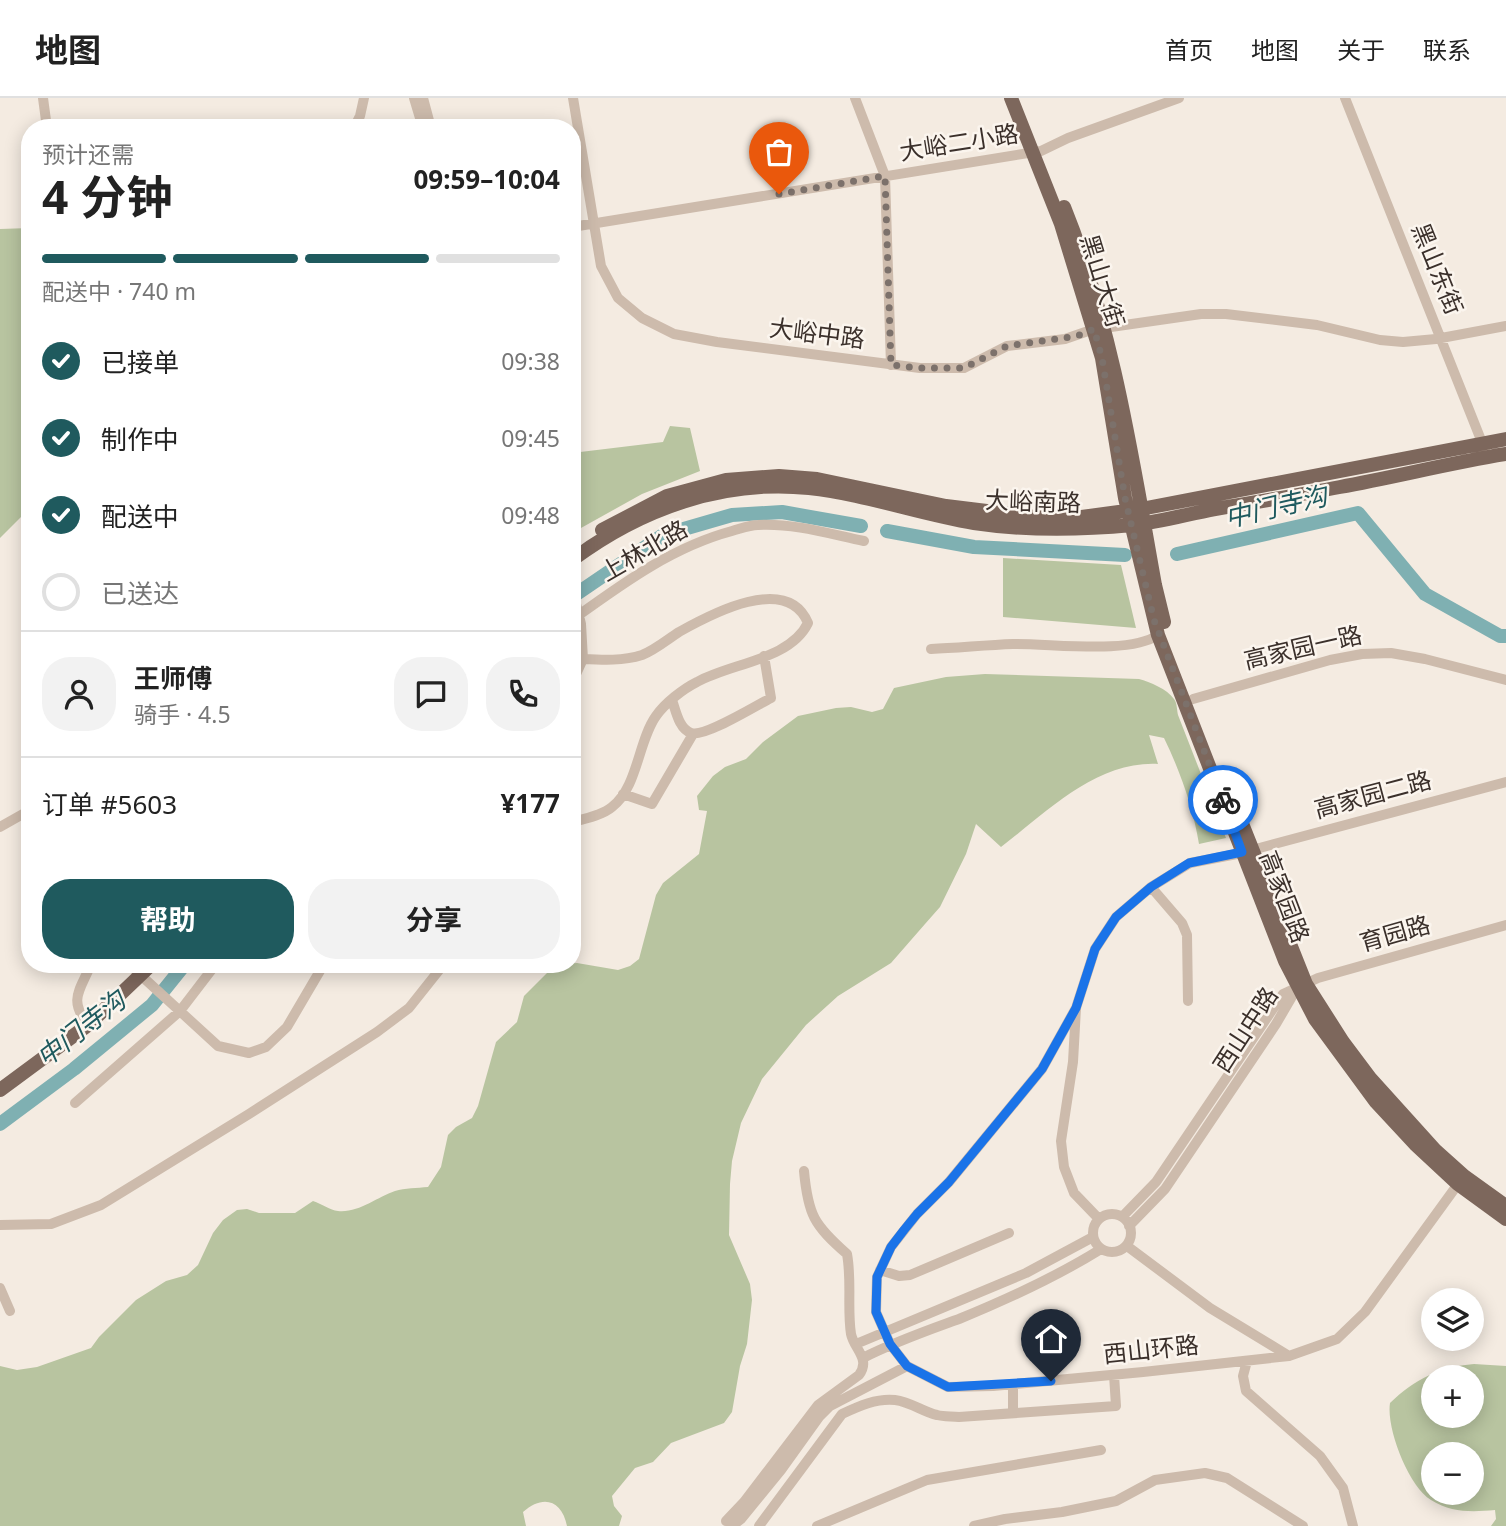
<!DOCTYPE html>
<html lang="zh">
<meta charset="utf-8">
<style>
:root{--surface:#fff;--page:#f2f2f2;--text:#222;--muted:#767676;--line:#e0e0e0;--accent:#1f5a5e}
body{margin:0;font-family:"Noto Sans","Noto Sans SC",sans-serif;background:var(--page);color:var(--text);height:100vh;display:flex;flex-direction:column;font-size:26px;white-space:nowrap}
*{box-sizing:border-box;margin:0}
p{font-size:23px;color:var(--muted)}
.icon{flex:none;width:38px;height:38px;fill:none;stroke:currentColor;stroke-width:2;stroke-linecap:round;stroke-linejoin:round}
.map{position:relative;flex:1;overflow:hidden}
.details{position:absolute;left:21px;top:21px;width:560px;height:854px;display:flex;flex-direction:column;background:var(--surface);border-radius:28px;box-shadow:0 4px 18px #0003}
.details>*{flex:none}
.buttons{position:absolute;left:1421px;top:1190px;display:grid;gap:14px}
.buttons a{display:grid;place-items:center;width:63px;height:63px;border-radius:50%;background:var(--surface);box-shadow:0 4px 18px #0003;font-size:35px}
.pin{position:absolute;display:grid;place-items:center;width:60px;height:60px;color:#fff;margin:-72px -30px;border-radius:50% 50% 50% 0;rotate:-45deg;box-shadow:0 0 7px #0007}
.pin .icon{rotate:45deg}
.courier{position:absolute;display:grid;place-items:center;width:70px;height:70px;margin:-35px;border:5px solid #1a73e8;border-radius:50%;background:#fff;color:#222;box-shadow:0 2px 9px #0007}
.head em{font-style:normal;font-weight:700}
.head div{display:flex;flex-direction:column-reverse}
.head{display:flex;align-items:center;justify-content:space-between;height:119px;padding:0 21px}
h1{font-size:46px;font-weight:700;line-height:52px}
.bar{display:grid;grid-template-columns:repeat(4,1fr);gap:10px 7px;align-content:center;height:84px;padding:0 21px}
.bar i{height:9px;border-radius:5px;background:var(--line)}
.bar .on{background:var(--accent)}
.bar p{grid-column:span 4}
.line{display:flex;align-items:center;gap:18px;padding:0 21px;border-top:2px solid var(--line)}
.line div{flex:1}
.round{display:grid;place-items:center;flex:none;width:74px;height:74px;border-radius:28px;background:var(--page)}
ol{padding:0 21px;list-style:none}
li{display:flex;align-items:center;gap:21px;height:77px}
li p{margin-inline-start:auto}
li .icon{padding:7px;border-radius:50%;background:var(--accent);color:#fff;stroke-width:4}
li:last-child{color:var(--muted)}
li i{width:38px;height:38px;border:4px solid var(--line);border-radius:50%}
.cta{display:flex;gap:14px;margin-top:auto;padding:14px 21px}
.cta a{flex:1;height:80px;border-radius:28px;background:var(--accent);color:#fff;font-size:28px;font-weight:700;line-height:80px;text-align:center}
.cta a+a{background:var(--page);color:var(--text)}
header{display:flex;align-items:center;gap:42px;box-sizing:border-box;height:98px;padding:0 35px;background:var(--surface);border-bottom:2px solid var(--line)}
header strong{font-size:33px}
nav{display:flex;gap:38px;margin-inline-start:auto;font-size:24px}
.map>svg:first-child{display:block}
</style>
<header>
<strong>地图</strong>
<nav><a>首页</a><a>地图</a><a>关于</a><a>联系</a></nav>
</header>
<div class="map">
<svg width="1506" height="1428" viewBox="0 0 1506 1428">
<rect width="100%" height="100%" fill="#f4ebe1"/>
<path fill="#b8c4a0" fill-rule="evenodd" d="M30,130v280l-30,30v-309z
M670,328l20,2 10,43 -58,23 -61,34 -9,-26v-49l91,-11z
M1003,460l118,7 15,63 -133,-11z
M985,576l154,5c11,3 28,10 35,20 3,3 3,12 4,16l48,123 -27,6c-6,-37 -19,-73 -35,-106l-15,-3 9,29c-62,-3 -111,48 -157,83l-25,-23 -10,30 -26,53 -15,17 -34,39 -53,33 -32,29 -44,54 -21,44 -9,38 -2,23 -1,51 21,49 2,16 -5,44 -7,22 -8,46 -8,11 -53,20 -18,19 -18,6 -23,28 2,10 8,10 -3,10h-52c-5,-26 -24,-32 -44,-14l3,14h-526v-160l17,4 20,-3 54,-19 8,-11 37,-37 30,-19 21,-6 11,-10 15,-32 10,-13 14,-10 10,-1 12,4h36l18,-12c9,3 17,9 25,10 21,2 39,-14 57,-20 10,-3 22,-3 33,-4l13,-20 7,-32 8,-8 16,-9 6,-12 18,-64 21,-20 7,-26 23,-23 16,-9 14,-1 41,7 12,-4 9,-7 17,-64 7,-12 36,-29 8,-43 -8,-1 -2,-14 16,-20 12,-9 21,-8 17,-17 35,-26 38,-8 15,-1 21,5 11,-3 11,-21 52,-11z
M1474,1266l32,2v160h-15l5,-7 -1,-9c-23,2 -43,3 -64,-10 -23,-14 -45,-73 -41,-97 25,-24 49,-36 84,-39zM1472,1279v39h-39v-39zM1472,1356v39h-39v-39z"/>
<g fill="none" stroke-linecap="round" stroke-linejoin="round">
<path stroke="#7fb0b2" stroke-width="14" d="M887,433l87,16 151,8
M1177,456l181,-41 67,81 75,42h6
M572,499l91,-62 69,-20 50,-3 79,14
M0,1026l74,-55 78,-64 33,-41"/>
<path stroke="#cdbbac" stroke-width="10" d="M43,0l4,30
M414,0l9,30
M423,0l8,30
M573,0l28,168 17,32 24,20 32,16 43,8 203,26h44l43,-22 58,-7 29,-10
M855,0l30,78 6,189
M1345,0l140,352
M354,30l6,-12 4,-18
M572,129l469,-76 27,-13 111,-40
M1104,230l97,-14h25l91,11 63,15 23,2 33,-3 70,-13
M572,490l9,36 2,35 -11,24
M572,522c50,-36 100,-73 160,-89 8,-2 17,-6 26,-6 36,-2 72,9 106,16
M931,551c27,-1 54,-4 82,-5 37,-1 116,11 145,-9
M1193,601l137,-39 32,-6 29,-1 34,6 81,21
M672,602c4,11 7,29 19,33 13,5 66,-28 80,-35l-7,-42
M623,696l29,10 41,-70
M572,724c12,-3 31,-7 40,-15 26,-20 26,-66 44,-91 9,-13 27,-27 41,-34 34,-19 93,-22 111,-59 -21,-50 -97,-9 -129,9 -11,7 -24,18 -37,23 -19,6 -39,5 -59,4
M0,729l30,-17
M1252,752l254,-68
M1242,755l-52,10 -39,24 -35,30 -21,32 -19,59 -34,61 -93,113 -32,32 -26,33 -14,30 -1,35 14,32 17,22 41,21 45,-1 150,-14 146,-16 48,-17 28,-27 93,-128
M1151,789l31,36 5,12 1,66
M135,872l83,76 31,7 17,-6 21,-20 37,-63
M1076,910l-3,54 -12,79 3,26 10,26 25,26
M88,927c-20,-26 -8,-34 3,-61
M75,1005l105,-92 36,-47
M1093 1135a19 19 0 1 1 38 0a19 19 0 1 1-38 0Z
M1122,1119l34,-35 127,-188 35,-16 188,-53
M0,1127l51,-1 50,-19 148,-91 128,-82 32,-24 35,-44
M1129,1128l36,-37 111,-165 21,-36
M1127,1148l83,62 79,48
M880,1172l19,6 11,-1 99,-42
M0,1190l10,23
M856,1246l170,-71 67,-36
M863,1260c31,-16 63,-27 96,-39 49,-20 97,-42 142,-70
M1247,1263l-4,15 3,15 74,65 23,32 10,38
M1013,1286v29
M726,1423l18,-19 74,-97 41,-30c12,-16 -5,-26 -8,-41 -4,-26 1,-53 -4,-80 -33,-29 -39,-39 -43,-83
M732,1428l9,-7 40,-49 38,-53 11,-11 77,-40
M759,1428l83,-112c17,-8 35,-16 53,-14 16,2 28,12 42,15 7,2 15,1 22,2l157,-11 -2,-31
M817,1428l110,-46 174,-30
M974,1428l31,-7 57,-7 54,-11 39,-21 50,-7 22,5 76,48"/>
<path stroke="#7d675c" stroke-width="14" d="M1011,0l50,126 41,134 23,140 33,137 127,326 30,58 61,83 39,42 43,40 48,35
M1064,109c49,121 68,250 91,378l9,37
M602,432l65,-34 59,-16 53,-4 38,3 129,27 89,11 39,1 67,-9 365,-70
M572,462c68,-51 151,-81 237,-72 56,6 110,26 165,35 53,8 106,7 158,2 28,-3 56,-11 83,-16 42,-7 84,-14 125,-22 56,-10 110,-24 166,-33
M1233,703l73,183 37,58 27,36 65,72 29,26 42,30
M0,992l88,-65 64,-61"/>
</g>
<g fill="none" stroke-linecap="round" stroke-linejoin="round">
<path stroke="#7c716b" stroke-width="7" stroke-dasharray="0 12.6" d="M779,96l106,-18 6,189 29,3h44l43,-22 70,-10 17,-7 8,29 23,140 29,122 69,180"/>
<path stroke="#1a73e8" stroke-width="9" d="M1051,1283l-103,6 -41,-21 -17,-22 -14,-32 1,-35 14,-30 13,-17 13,-16 32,-32 93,-113 34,-61 19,-59 21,-32 35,-30 38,-24 53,-11 -19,-52"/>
</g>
<g text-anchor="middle" stroke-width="5" stroke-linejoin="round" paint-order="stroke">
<g font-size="24" fill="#3b302b" stroke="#fbf5ee">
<text transform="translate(959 45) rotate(-9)" y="8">大峪二小路</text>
<text transform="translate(1437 171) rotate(68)" y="8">黑山东街</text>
<text transform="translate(1102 183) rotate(73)" y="8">黑山大街</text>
<text transform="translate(817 236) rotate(7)" y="8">大峪中路</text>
<text transform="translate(1033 404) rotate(2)" y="8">大峪南路</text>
<text transform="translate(644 453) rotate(-30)" y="8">上林北路</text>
<text transform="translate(1303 550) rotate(-13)" y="8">高家园一路</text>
<text transform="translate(1373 697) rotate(-15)" y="8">高家园二路</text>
<text transform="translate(1284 799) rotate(69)" y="8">高家园路</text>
<text transform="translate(1395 836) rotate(-16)" y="8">育园路</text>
<text transform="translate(1246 932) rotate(-57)" y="8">西山中路</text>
<text transform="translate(1151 1252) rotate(-6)" y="8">西山环路</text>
</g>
<g font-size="26" font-style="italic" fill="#1f5a5e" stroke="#fbf5ee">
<text transform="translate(1276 409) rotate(-13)" y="9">中门寺沟</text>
<text transform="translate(81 931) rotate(-38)" y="9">中门寺沟</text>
</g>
</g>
</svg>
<div class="buttons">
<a><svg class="icon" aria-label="layers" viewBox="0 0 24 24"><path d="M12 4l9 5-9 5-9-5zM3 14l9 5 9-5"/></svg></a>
<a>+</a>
<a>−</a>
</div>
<div class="pin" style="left:779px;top:96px;background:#ea580c"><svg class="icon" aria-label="bag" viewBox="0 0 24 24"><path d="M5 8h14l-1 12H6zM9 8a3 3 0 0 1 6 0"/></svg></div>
<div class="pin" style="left:1051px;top:1283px;background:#1f2937"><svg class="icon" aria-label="home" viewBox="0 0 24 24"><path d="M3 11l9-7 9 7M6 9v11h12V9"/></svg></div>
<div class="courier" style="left:1223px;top:702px"><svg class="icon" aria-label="bike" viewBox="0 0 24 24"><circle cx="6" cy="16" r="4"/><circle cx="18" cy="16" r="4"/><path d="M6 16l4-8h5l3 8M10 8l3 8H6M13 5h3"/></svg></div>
<section class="details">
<div class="head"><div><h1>4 分钟</h1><p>预计还需</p></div><em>09:59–10:04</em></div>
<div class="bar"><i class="on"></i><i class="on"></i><i class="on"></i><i></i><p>配送中 · 740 m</p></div>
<ol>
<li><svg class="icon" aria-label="check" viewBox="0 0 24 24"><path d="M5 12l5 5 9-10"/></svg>已接单<p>09:38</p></li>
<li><svg class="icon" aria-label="check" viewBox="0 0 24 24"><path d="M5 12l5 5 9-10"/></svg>制作中<p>09:45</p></li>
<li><svg class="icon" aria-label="check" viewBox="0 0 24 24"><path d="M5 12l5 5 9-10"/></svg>配送中<p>09:48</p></li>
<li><i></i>已送达</li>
</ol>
<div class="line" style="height:126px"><a class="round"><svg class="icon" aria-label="person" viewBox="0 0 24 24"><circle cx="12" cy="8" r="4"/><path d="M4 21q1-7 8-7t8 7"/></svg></a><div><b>王师傅</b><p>骑手 · 4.5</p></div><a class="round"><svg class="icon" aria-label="chat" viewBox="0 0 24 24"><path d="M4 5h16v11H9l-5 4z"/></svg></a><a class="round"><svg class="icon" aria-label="phone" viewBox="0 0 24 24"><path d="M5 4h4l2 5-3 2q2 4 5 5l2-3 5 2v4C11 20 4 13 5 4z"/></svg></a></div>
<div class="line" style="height:91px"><div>订单 #5603</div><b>¥177</b></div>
<div class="cta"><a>帮助</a><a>分享</a></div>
</section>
</div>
